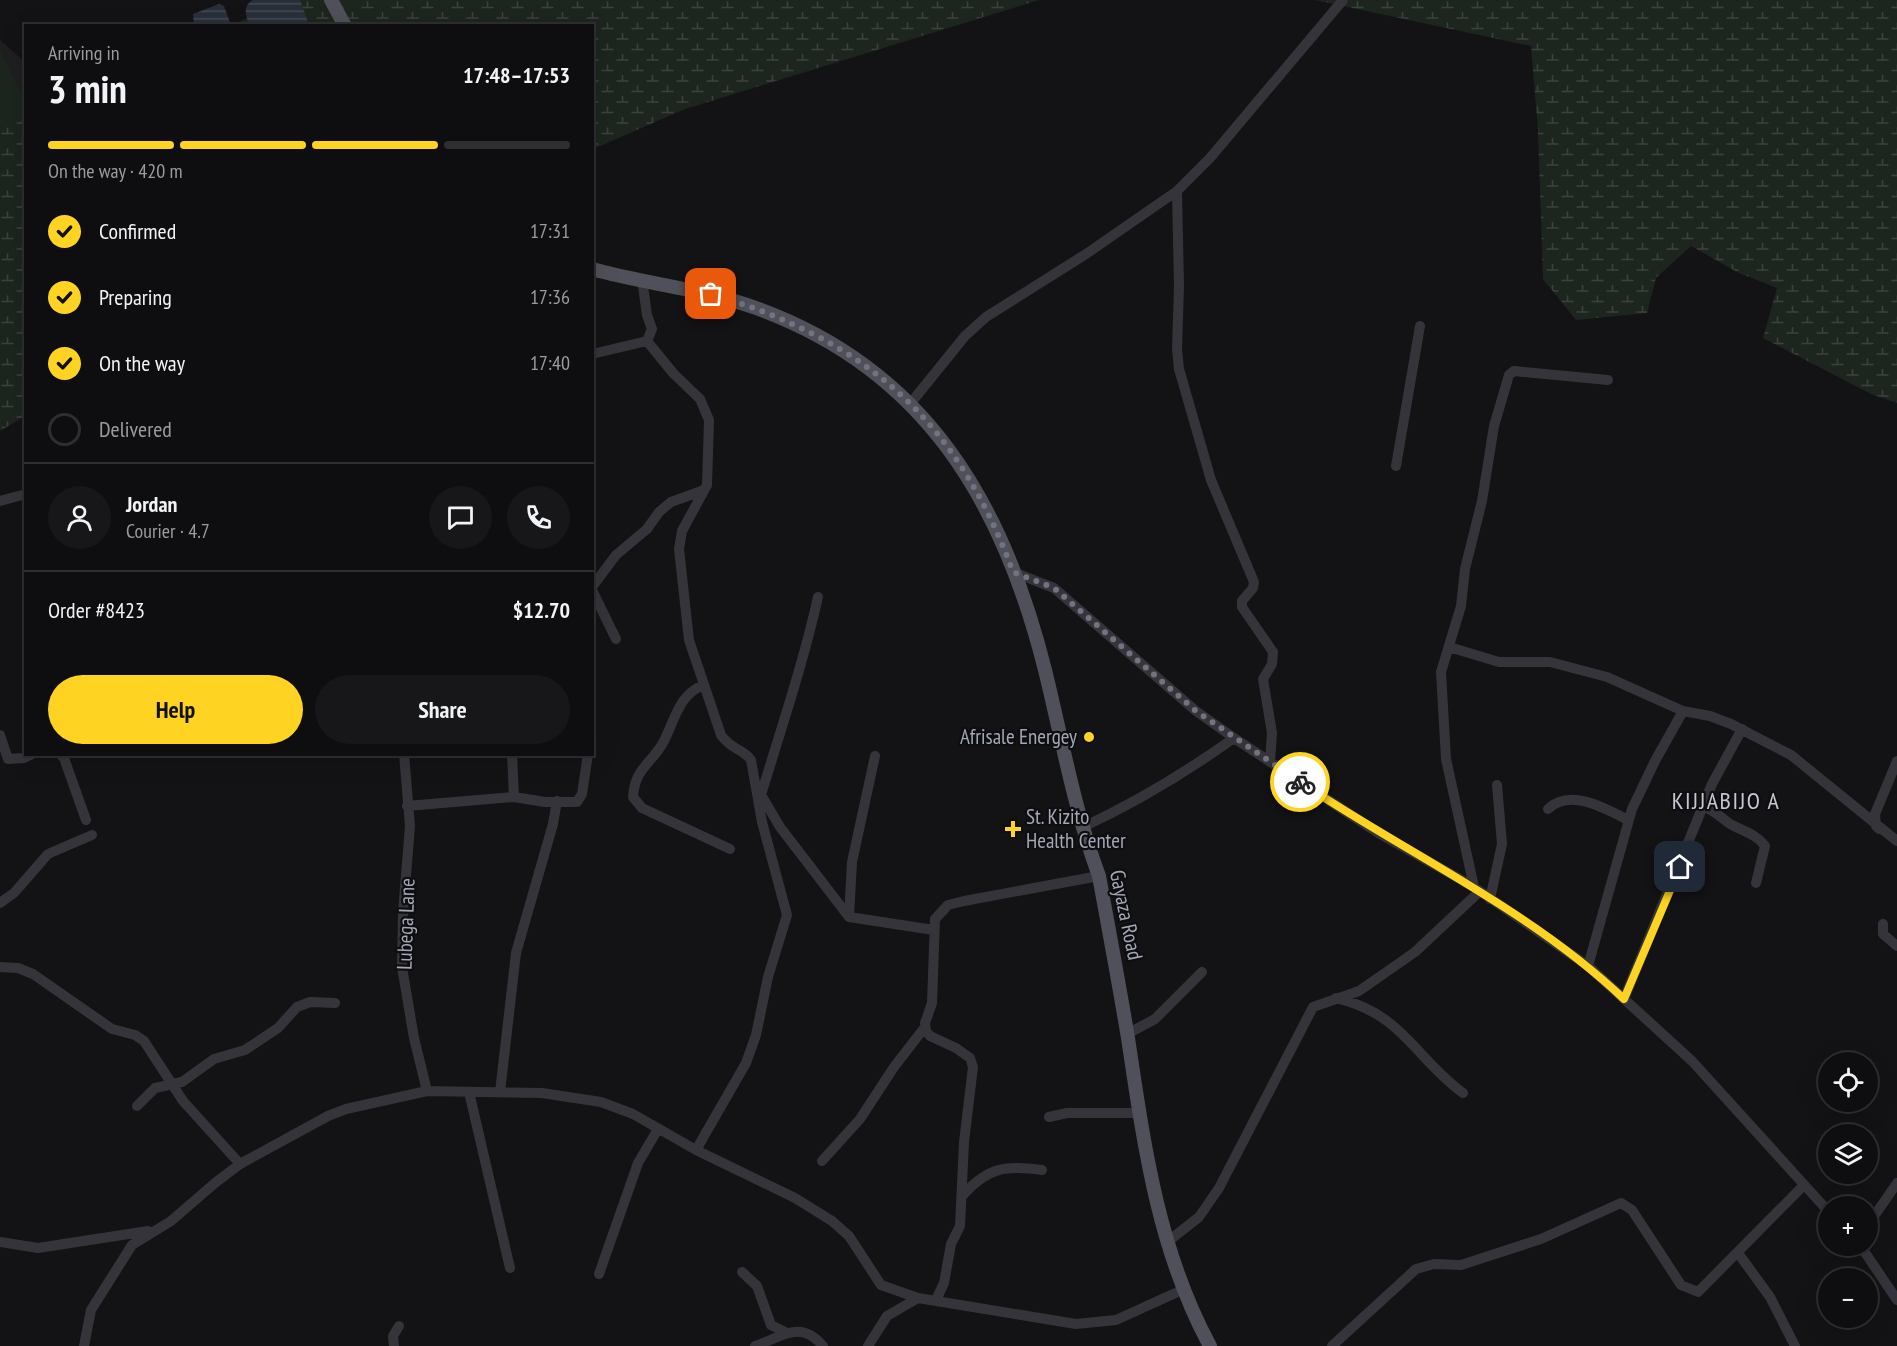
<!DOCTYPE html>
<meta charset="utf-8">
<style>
:root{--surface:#0e0e10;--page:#171719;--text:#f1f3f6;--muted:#9b9c9f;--line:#2e2e30;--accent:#fed321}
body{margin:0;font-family:"PT Sans Narrow",sans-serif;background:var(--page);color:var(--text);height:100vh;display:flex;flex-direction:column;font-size:22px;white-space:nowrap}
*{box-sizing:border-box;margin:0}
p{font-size:20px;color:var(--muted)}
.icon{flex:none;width:33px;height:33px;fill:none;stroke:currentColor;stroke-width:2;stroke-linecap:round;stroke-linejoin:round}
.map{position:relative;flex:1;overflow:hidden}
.panel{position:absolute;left:24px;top:24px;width:570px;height:732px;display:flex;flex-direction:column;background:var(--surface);border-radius:0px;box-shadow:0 6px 24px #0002,0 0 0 2px var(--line)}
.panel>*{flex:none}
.fabs{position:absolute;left:1818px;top:1052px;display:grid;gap:12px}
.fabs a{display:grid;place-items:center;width:60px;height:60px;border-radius:50%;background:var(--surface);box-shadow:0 6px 24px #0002,0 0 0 2px var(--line);font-size:30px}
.pin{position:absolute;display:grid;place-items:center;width:51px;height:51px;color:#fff;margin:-26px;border-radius:12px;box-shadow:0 3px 9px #0006}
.courier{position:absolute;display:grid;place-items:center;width:60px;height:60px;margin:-30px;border:4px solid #fed321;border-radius:50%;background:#fff;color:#222;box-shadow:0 2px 8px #0007}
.overview em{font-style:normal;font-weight:800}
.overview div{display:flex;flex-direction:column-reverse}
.overview{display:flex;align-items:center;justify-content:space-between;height:102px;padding:0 24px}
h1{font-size:39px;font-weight:800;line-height:45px}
.bar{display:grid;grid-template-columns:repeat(4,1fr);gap:9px 6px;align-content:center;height:72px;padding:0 24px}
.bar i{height:8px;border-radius:4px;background:var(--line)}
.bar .active{background:var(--accent)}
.bar p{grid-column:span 4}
.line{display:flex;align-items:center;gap:15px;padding:0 24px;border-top:2px solid var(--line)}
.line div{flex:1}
.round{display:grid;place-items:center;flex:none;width:63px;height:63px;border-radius:32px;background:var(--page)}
ol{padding:0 24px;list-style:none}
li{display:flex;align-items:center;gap:18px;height:66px}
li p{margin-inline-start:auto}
li .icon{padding:6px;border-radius:50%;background:var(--accent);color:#111;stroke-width:4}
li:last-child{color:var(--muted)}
li i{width:33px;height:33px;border:3px solid var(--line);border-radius:50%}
.cta{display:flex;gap:12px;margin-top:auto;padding:12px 24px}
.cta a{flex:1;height:69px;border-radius:36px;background:var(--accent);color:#111;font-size:24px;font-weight:800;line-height:69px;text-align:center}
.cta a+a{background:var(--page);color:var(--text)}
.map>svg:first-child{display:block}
</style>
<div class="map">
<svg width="1897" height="1346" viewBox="0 0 1897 1346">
<defs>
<pattern id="wetland-marsh" width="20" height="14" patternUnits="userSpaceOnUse" patternTransform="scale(1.5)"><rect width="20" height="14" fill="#1d251f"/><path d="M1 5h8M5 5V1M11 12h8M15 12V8" fill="none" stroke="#3b423d"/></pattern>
<pattern id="water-rules" width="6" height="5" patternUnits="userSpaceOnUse" patternTransform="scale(1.5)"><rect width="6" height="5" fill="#282f39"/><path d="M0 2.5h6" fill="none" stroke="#444a53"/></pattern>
</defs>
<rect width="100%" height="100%" fill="#131315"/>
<path fill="#1f1f22" d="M0,40l26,23 -1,60 -25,13z"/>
<path fill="url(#wetland-marsh)" d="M288,0h751l-354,109 -92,40 -1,-123h-362z
M1315,0h582v403l-26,-9 -108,-56 14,-50 -40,-16 -46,-26 -35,32 -9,35 -71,7 -33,-41 -5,-149 -7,-84z
M25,116v300l-25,15v-303z"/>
<path fill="#1d251f" d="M0,50l25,50v18l-25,13z"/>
<path fill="url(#water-rules)" d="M253,0h47l9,25h-60c-3,-10 -7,-19 4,-25z
M219,4l5,2 7,19h-37l-1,-11z"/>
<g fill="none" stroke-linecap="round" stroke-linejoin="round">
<path stroke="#34343a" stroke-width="10" d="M1177,191l2,95 -2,63 2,20 32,111 43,102 -1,6 -11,13v6l31,45 -1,12 -9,15 9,54 -2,29
M642,279l5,36 5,14 -5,12 26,32 27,26 9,21 -2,65 -25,46 -3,18 10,91 32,95c11,16 22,13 30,25l11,62 25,93 -19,62 -12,58 -10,28 -50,87
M592,354l55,-13
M910,404l55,-68 21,-19 100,-63 91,-63 33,-33 133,-158
M1396,466l24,-140
M0,501l26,-7
M1013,572l41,16 142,123 38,27 146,96 94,53 114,79 104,95 136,150
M592,587l24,-32 31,-26 12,-17 12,-10 33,-12
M592,590l24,49
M1449,647l50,15h51l57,15 76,34 27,5 21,8 60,31 106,86
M703,685c-24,10 -28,34 -39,56 -12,23 -29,26 -31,56l9,11 88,41
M0,735l8,24 16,-1 8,-4
M60,754l4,4 22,62
M404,754l6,72 -7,86 -1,55 12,71 13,53
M512,754l2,43
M760,793l20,34 69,90 85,13
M761,795c20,-66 42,-131 57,-198
M407,806l107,-9 31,5h32l5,-8 6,-40
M1704,807c12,4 18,12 28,18 13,7 24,9 33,21l-9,37
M1548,809c22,-21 57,-1 80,11
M1081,828c54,-25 104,-55 153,-90
M1879,829l-3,-3 -1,-12 22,-53
M1474,887l-28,-128 -5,-87 20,-66 4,-37 17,-68 12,-75 15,-51 5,-4 94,9
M1490,899l12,-55 -5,-59
M0,903l14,-10 34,-39 44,-19
M849,917l3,-55 23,-106
M1883,924v10l14,12
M1588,966l44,-157 23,-48 28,-50
M0,967l18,1 15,6 79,55 23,6 9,6 39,60 57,63
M1336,998c66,15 79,60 127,95
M1624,999l88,-215 30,-55
M1127,1034l28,-15 47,-47
M469,1092l41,176
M500,1092l16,-139 37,-129 4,-23
M137,1106l18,-18 27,-6 32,-23 31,-9 33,-22 19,-21 13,-5 25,1
M1049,1117l18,-4h72
M822,1161l38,-42 34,-52 31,-40
M963,1195c25,-28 43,-30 79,-25
M1868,1225l29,-42
M0,1242l38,6 110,-17
M1166,1243l33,-26 20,-29 94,-181 46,-16 56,-39 64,-60
M1860,1245l37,55
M1738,1253l32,44 25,49
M742,1272l15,14 14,39 16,8
M599,1274l39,-111 20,-34
M936,1300l8,-17 7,-39 9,-18 4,-84 9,-75 -3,-9 -14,-10 -26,-12 -4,-5 -1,-8 7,-20 3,-84 13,-14 16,-4 135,-25
M84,1346l7,-36 41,-65 39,-24 44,-38 25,-19 88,-48 18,-7 81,-18 115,2 59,9 32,12 63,36 99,48 37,23 17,15 32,49 37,13 158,26 40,-4 66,-30
M394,1346l-1,-10 6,-10
M755,1346c27,-9 45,-27 68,0
M868,1346l19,-30 31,-18
M1332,1346l84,-77 18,-5 27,1 80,-26 80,-36 11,7 49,75 17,7 106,-107"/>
<path stroke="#4f5059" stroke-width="14" d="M331,0l14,26
M592,269c54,15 111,20 164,39 169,61 247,194 289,362 17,69 29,139 54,206 10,54 20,108 29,162 16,107 30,212 82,308"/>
</g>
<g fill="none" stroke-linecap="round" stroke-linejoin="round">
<path stroke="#71737e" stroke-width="6" stroke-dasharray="0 10.8" d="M711,294c155,46 246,126 302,278l41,16 142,123 104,71"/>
<path stroke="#fed321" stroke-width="8" d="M1300,782c108,72 229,127 324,217l56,-132"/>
</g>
<g fill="#fed321" stroke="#0e0e10" stroke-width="2">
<circle cx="1089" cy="737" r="6"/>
<path d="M1010 820h6v6h6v6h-6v6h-6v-6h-6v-6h6z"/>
</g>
<g text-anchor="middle" stroke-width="4.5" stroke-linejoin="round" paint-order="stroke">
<g font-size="21" fill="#a3a7b6" stroke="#0e0e10" text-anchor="end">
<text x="1077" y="744">Afrisale Energey</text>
<text x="1026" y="824" text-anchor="start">St. Kizito<tspan x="1026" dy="24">Health Center</tspan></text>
</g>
<g font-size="21" fill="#a3a7b6" stroke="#0e0e10">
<text transform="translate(1126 915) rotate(78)" y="7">Gayaza Road</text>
<text transform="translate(406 924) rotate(-88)" y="7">Lubega Lane</text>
</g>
<g font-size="24" letter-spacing="1.5" fill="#c5c6d2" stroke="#0e0e10">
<text x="1726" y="809">KIJJABIJO A</text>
</g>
</g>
</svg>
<div class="fabs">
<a><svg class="icon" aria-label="locate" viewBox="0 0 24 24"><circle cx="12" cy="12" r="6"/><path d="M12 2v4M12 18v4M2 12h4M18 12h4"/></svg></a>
<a><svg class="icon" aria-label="layers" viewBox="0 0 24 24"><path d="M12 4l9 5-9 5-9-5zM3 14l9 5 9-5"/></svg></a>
<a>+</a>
<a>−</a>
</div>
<div class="pin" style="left:711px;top:294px;background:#ea580c"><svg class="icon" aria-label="bag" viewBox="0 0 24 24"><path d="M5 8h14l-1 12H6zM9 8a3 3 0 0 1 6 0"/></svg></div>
<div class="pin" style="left:1680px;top:867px;background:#1f2937"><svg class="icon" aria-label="home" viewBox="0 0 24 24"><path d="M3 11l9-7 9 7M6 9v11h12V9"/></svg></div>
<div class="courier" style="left:1300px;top:782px"><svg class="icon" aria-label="bike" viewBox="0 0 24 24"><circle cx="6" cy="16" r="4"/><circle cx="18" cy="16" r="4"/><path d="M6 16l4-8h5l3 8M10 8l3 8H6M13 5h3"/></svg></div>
<section class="panel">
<div class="overview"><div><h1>3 min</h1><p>Arriving in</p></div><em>17:48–17:53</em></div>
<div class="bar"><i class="active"></i><i class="active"></i><i class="active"></i><i></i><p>On the way · 420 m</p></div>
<ol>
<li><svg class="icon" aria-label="check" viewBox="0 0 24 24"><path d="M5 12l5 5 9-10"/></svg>Confirmed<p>17:31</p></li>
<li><svg class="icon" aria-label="check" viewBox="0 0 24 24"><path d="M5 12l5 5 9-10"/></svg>Preparing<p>17:36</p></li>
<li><svg class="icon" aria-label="check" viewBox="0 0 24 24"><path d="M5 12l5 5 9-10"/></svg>On the way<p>17:40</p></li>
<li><i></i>Delivered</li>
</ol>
<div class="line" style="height:108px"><a class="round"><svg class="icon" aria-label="person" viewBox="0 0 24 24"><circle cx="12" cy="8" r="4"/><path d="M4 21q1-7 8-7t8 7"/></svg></a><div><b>Jordan</b><p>Courier · 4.7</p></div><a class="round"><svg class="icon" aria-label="chat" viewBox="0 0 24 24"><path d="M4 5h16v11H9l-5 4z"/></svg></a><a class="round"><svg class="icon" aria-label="phone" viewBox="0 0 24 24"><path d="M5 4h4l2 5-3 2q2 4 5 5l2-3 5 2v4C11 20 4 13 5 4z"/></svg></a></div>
<div class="line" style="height:78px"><div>Order #8423</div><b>$12.70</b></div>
<div class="cta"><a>Help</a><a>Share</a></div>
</section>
</div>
